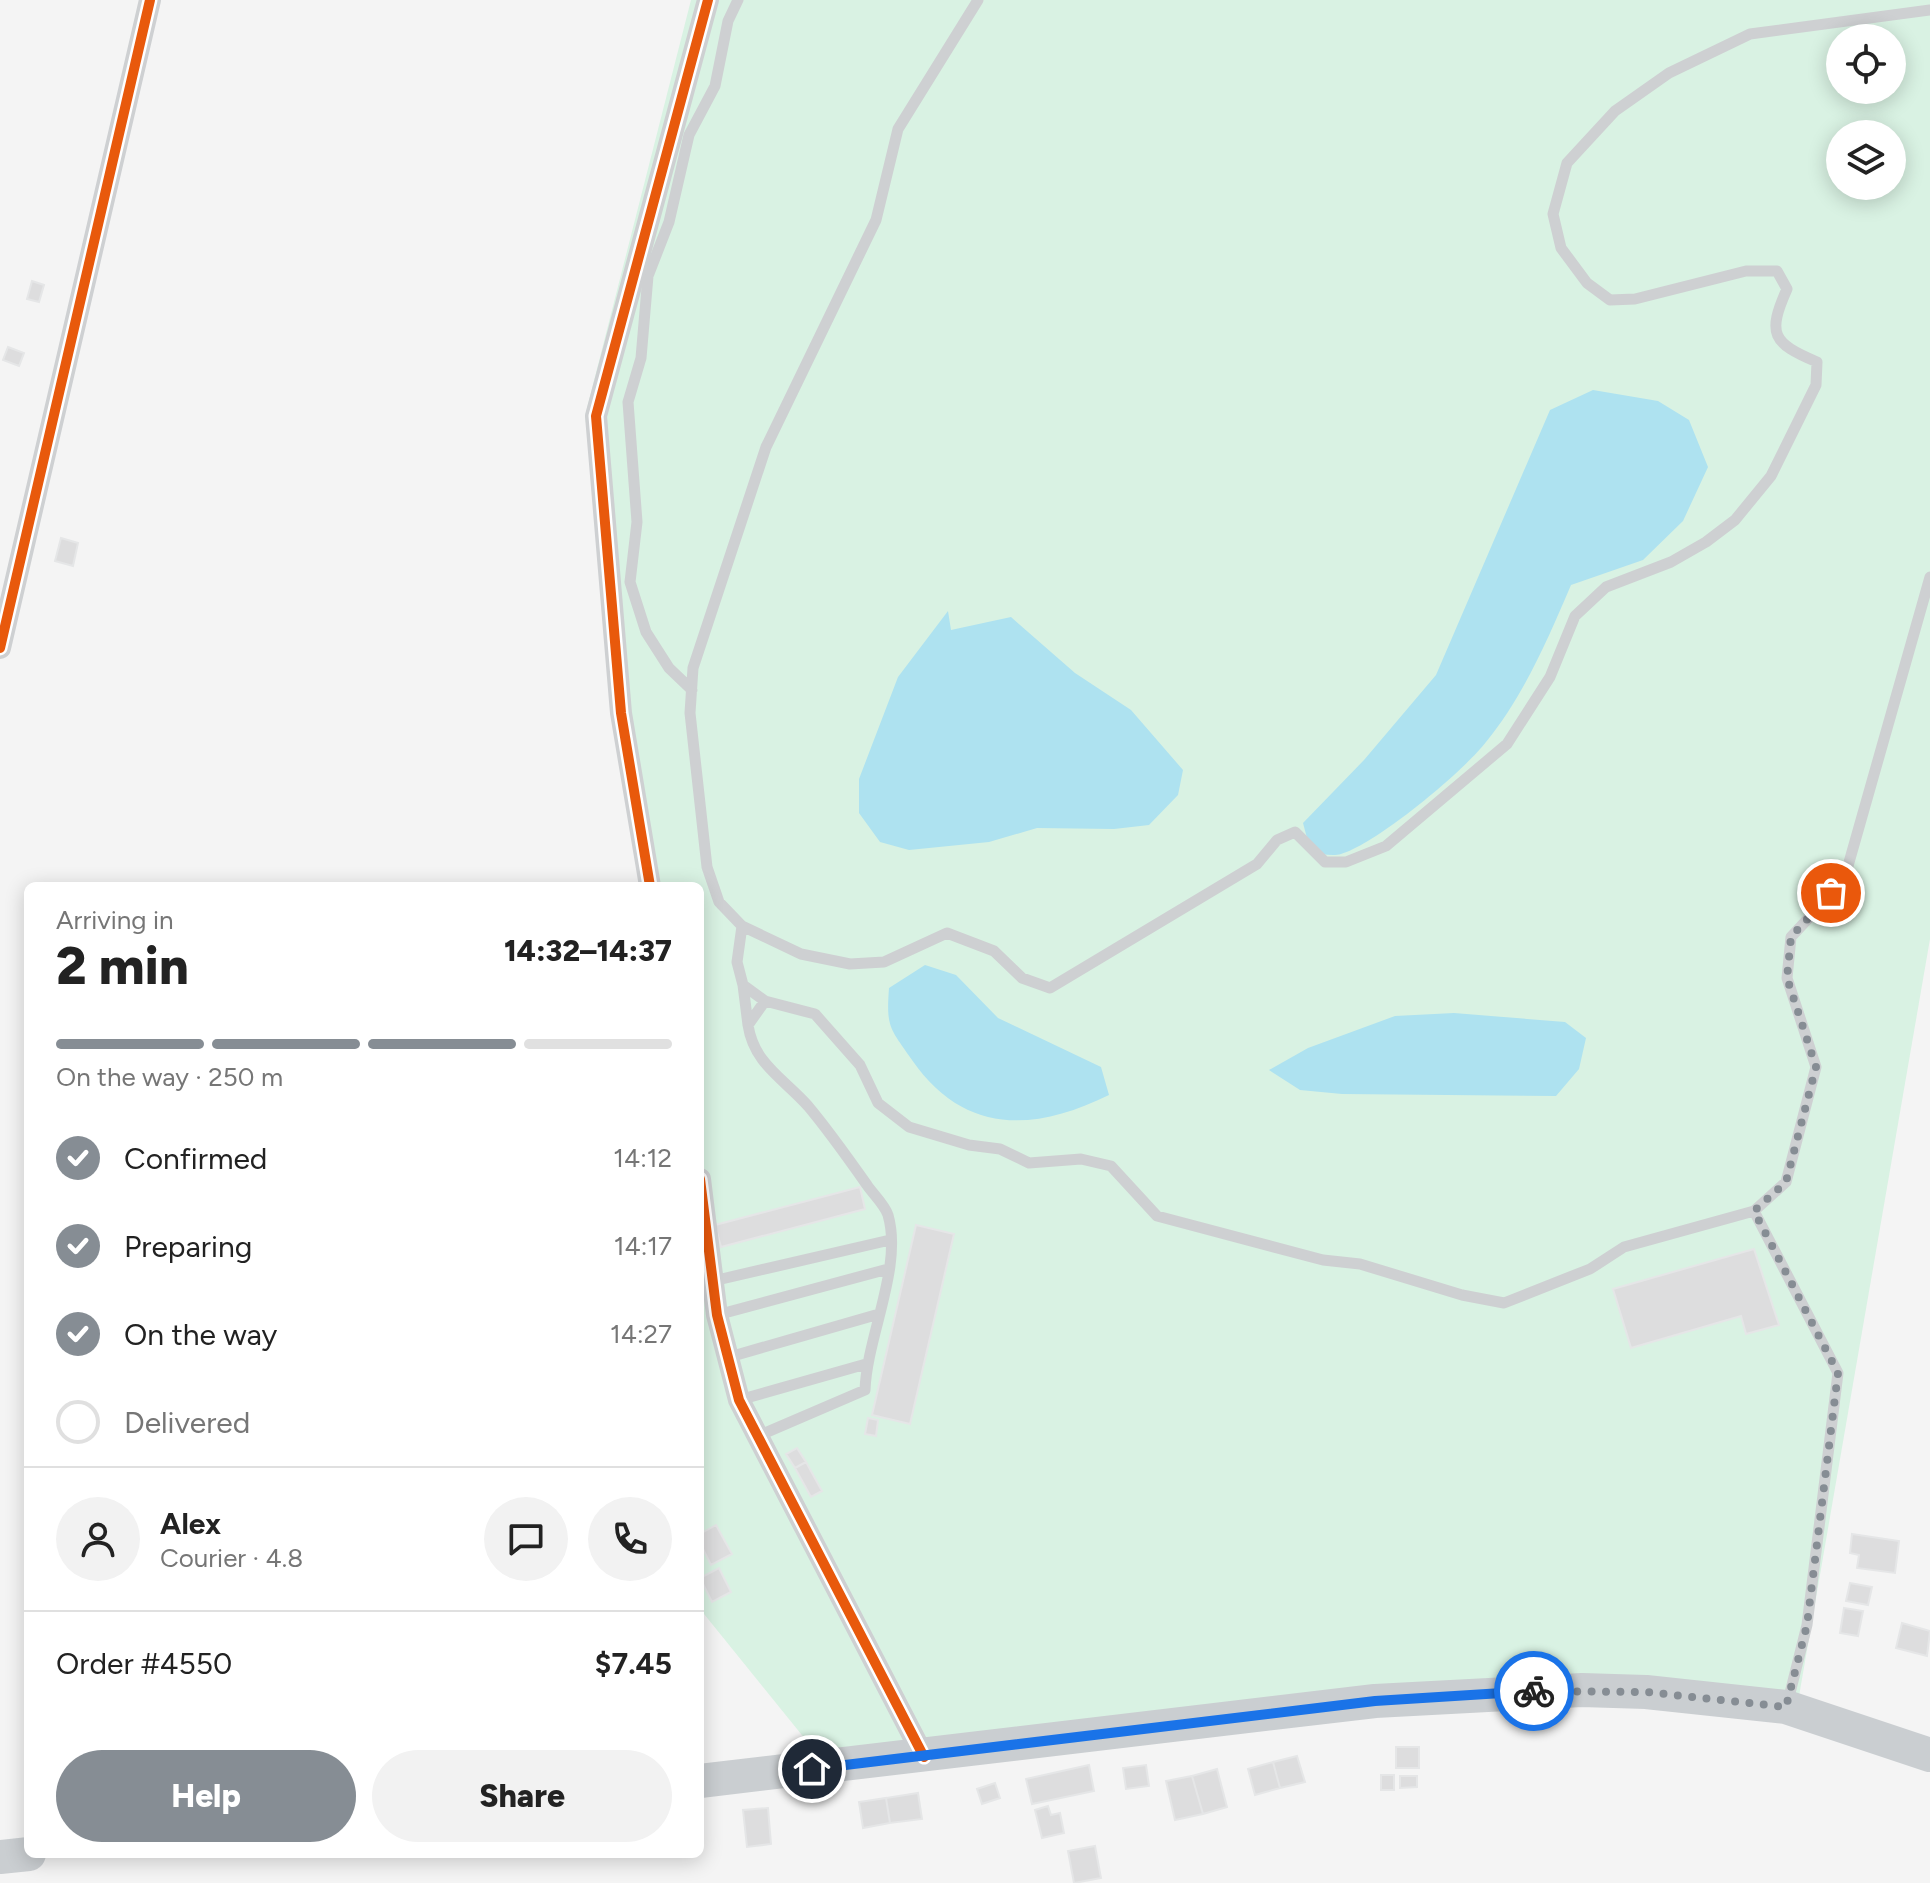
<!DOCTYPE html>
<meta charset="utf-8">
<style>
:root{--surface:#fff;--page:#f2f2f2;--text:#222;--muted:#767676;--line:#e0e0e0;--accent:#868d94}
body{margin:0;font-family:Figtree,sans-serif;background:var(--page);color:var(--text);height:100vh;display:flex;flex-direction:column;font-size:30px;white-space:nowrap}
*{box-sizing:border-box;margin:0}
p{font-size:26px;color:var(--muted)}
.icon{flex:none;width:44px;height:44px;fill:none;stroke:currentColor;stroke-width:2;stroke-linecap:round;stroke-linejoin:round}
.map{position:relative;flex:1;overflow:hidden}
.details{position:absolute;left:24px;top:882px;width:680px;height:976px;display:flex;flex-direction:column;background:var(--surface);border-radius:12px;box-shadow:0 4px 20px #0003}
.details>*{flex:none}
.buttons{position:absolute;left:1826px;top:24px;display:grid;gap:16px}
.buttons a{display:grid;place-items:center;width:80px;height:80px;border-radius:50%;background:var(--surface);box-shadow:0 4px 20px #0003;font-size:40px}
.pin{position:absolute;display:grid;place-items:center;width:68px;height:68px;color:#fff;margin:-34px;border:4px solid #fff;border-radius:50%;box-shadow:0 2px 8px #0007}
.courier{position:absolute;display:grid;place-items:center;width:80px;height:80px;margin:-40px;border:6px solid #1a73e8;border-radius:50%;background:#fff;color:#222;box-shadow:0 2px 10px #0007}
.overview em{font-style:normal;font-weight:800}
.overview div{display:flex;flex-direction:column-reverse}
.overview{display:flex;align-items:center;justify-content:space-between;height:136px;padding:0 32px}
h1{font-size:52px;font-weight:800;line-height:60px}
.bar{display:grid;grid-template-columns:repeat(4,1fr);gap:12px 8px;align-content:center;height:96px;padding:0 32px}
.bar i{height:10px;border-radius:6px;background:var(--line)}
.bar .current{background:var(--accent)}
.bar p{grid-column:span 4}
.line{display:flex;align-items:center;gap:20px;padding:0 32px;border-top:2px solid var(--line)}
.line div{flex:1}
.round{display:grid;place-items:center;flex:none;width:84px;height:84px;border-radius:42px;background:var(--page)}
ol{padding:0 32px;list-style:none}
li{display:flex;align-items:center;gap:24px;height:88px}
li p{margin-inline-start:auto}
li .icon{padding:8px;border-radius:50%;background:var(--accent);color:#fff;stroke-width:4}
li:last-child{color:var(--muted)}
li i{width:44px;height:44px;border:4px solid var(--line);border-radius:50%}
.primary-button{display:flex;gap:16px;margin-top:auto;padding:16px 32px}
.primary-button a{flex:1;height:92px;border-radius:48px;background:var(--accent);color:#fff;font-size:32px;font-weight:800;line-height:92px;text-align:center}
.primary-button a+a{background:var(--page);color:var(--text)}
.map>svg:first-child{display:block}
</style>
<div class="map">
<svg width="1930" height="1883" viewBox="0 0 1930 1883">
<rect width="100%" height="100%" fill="#f4f4f4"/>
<path fill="#d9f2e3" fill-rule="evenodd" d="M691,0h1239v939l-132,763 -245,-15 -735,68 -118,-146v-723h-55l-60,-470zM1840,38h52v52h-52zM1840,134h52v52h-52z"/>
<path fill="#aee2f0" d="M1593,390l65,11 31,19 19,47 -25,54 -40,39 -72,25c-23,54 -48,112 -85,157 -23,30 -110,102 -145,112 -9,3 -21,-1 -30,-1l-8,-30 61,-63 72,-85 114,-265z
M948,611l3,19 60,-13 64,56 56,37 52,60 -5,25 -29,30 -35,4 -77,-1 -48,14 -80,8 -29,-8 -21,-29v-34l39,-102z
M925,965l31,10 42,43 103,49 8,28c-75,37 -145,40 -197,-35 -22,-32 -26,-32 -23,-72z
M1454,1013l111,9 21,16 -7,31 -23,27 -214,-2 -42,-4 -31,-20 39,-22 87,-32z"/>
<path fill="#ddddde" stroke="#e5e6e7" stroke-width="2" d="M32,281l12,4 -5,17 -12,-3z
M8,347l16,6 -5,13 -16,-6z
M61,538l17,5 -5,23 -18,-5z
M860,1187l5,22 -144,38 -6,-22z
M916,1225l38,9 -44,190 -38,-9z
M1754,1249l25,76 -33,9 -5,-18 -110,32 -18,-59z
M868,1418l10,2 -2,16 -11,-2z
M797,1448l9,14 -11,6 -9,-14z
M806,1462l16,29 -11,6 -16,-29z
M716,1525l16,29 -21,11 -11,-22v-9z
M1852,1534l47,7 -4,32 -38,-5 2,-13 -9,-2z
M719,1568l12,24 -19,10 -12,-24z
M1850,1583l22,4 -4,18 -22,-4z
M1844,1608l19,3 -5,25 -18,-3z
M1902,1623l28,8 -3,25 -31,-8z
M1396,1747h23v21h-23z
M1297,1756l8,26 -25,6 -7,-26z
M1273,1762l7,26 -25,7 -7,-26z
M1089,1765l5,26 -62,13 -6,-25z
M1146,1765l3,21 -23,3 -3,-21z
M1217,1769l10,38 -24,7 -11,-38z
M1381,1775h13v15h-13z
M1192,1776l11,38 -28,6 -9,-39z
M1400,1776h17v11l-17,1z
M995,1783l5,15 -18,6 -5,-15z
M918,1793l4,26 -32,4 -4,-25z
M886,1798l4,25 -27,5 -4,-26z
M1048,1806l3,9 9,-2 4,20 -22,5 -7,-28z
M768,1808l3,36 -24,3 -4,-37z
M1095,1846l6,32 -27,5 -6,-32z"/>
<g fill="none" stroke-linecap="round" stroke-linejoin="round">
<path stroke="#ced0d2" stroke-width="11" d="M978,0l-80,129 -22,91 -110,227 -73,221 -3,45 17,154 12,35 23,24 59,28 49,10 34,-2 63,-29 47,18 28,27 28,10 207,-124 20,-24 18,-8 30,30h21l40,-16 121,-102 43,-67 25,-61 31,-29 65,-25 35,-20 29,-22 36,-44 45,-91 1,-23c-45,-19 -50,-28 -30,-73l-10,-18h-31l-111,28 -25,1 -23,-17 -26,-35 -8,-34 14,-51 48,-52 54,-38 81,-39 180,-24
M692,690l-23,-22 -23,-36 -16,-50 7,-60 -9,-120 13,-44 7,-82 21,-54 20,-87 26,-49 13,-65 10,-21
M742,926l-5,36 6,23 22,16 50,13 45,51 18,38 31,24 60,18 31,4 29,14 52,-4 30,7 46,50 166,44 37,4 102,31 42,8 86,-34 34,-22 130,-36 32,-29 30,-115 -29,-89 4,-41 53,-57 86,-303
M743,985l5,40 17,-24
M748,1025c6,39 35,53 60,81 21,25 40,52 59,79 6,9 18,20 21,30 15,52 -21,121 -23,175l-107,46
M1754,1211l84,162 -31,252 -20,80
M713,1281l177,-41
M717,1315l171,-46
M726,1358l153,-44
M739,1400l127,-36"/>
<path stroke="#ced0d2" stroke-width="22" d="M0,648l150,-648
M650,886l-29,-173 -25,-297 112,-416
M700,1179l17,136 22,85 185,357"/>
<path stroke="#caced1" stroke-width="34" d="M700,1781l675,-80 207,-11 64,2 140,15 144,48
M0,1857l29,-3"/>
<defs>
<path id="cycleway" d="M0,648l150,-648
M650,886l-29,-173 -25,-297 112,-416
M700,1179l17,136 22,85 185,357"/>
</defs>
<use href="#cycleway" stroke="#fff" stroke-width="15"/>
<use href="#cycleway" stroke="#e8590c" stroke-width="10"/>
</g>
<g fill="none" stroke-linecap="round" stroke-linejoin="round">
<path stroke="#868d94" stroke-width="8" stroke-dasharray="0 14.4" d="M1534,1691l112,1 140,15 21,-82 31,-252 -84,-162 32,-29 30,-115 -29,-89 4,-41 40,-44"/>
<path stroke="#1a73e8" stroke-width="10" d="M812,1769l563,-68 159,-10"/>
</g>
</svg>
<div class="buttons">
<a><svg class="icon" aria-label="locate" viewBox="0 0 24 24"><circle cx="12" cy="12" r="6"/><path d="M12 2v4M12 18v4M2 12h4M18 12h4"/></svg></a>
<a><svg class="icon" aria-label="layers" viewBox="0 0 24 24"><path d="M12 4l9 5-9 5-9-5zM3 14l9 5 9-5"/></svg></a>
</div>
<div class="pin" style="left:1831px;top:893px;background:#ea580c"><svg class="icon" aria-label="bag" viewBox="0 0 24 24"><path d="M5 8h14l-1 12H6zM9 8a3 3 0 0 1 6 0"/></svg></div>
<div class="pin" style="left:812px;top:1769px;background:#1f2937"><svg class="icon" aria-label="home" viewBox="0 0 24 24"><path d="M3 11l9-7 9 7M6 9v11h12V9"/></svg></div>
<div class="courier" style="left:1534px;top:1691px"><svg class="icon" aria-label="bike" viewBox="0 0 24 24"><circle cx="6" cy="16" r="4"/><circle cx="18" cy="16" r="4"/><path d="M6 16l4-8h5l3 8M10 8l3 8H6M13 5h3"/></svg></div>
<section class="details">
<div class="overview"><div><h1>2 min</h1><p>Arriving in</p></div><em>14:32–14:37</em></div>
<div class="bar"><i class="current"></i><i class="current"></i><i class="current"></i><i></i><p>On the way · 250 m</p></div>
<ol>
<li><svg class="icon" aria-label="check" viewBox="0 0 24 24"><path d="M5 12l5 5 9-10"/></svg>Confirmed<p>14:12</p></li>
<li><svg class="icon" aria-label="check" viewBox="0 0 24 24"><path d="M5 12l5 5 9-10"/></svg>Preparing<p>14:17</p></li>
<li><svg class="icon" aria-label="check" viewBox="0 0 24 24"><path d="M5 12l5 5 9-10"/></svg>On the way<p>14:27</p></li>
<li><i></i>Delivered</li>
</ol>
<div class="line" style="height:144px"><a class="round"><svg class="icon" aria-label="person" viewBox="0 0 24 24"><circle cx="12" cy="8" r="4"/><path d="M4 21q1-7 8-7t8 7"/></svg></a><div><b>Alex</b><p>Courier · 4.8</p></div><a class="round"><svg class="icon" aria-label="chat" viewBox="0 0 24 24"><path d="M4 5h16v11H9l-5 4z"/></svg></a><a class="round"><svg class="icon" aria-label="phone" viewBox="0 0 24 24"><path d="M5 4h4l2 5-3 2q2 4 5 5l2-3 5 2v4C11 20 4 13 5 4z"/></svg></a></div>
<div class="line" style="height:104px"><div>Order #4550</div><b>$7.45</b></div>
<div class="primary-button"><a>Help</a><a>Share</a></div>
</section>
</div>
